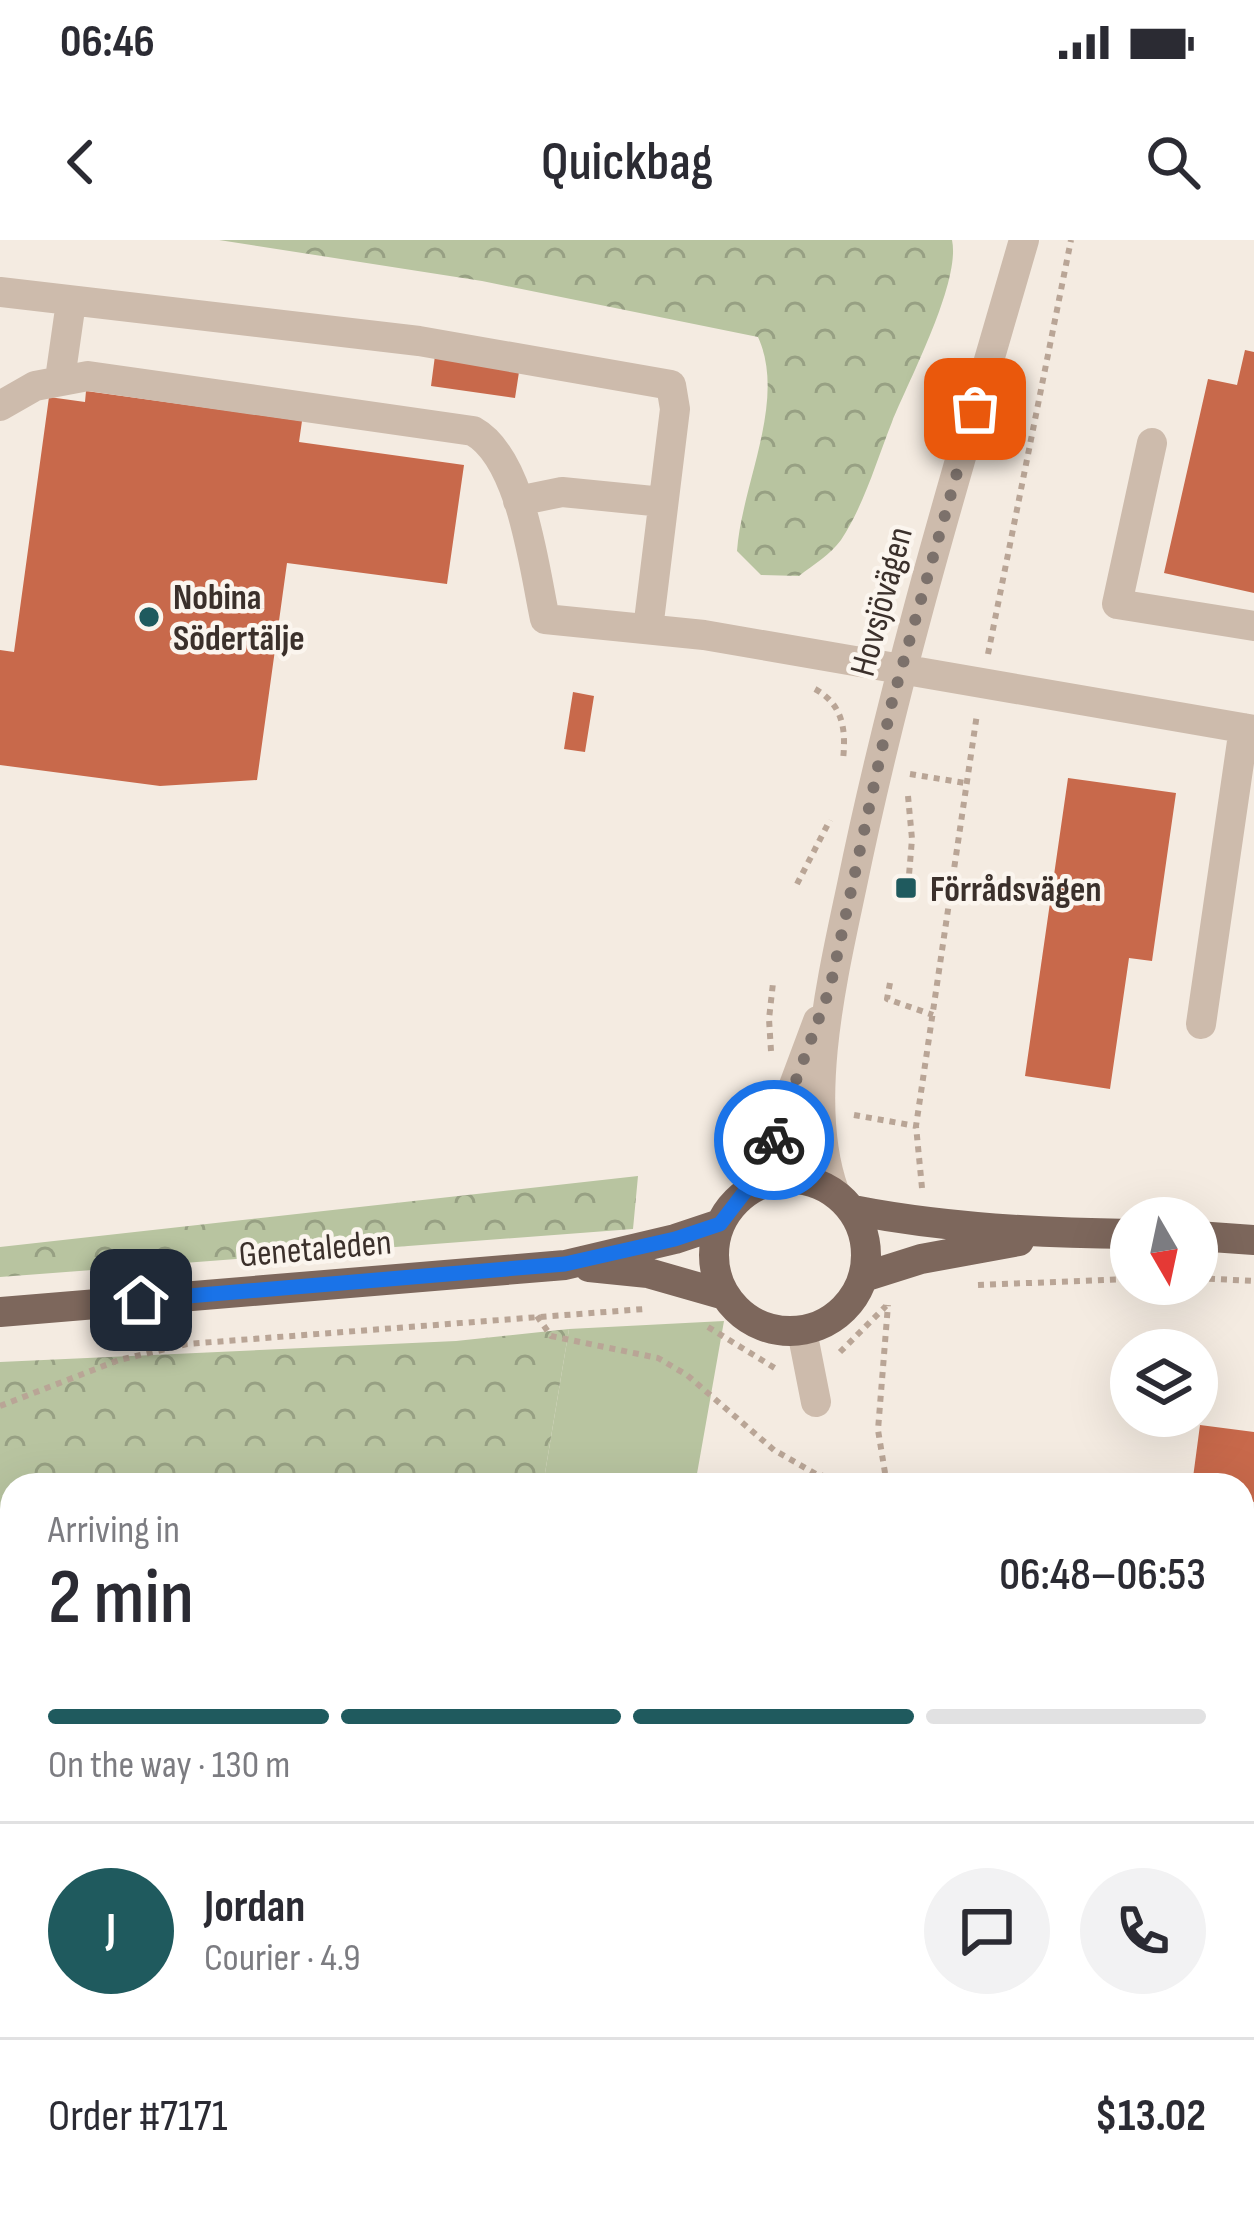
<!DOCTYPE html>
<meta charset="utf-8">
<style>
:root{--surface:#fff;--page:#f2f2f3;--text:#2b2b33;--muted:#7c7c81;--line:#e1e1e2;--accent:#1f5a5e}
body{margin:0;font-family:"Sofia Sans Condensed",sans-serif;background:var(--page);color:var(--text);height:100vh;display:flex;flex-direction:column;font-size:45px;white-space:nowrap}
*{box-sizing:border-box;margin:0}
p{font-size:39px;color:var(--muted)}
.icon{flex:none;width:66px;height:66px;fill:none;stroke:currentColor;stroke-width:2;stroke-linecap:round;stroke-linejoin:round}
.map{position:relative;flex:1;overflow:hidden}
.drawer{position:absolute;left:0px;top:1233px;width:1254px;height:744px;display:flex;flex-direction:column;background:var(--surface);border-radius:36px 36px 0 0;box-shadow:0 12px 48px #0002}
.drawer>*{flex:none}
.needle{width:78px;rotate:171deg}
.fabs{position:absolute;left:1110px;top:957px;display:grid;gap:24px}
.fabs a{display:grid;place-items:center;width:108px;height:108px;border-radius:50%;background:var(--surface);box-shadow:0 12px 48px #0002;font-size:60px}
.pin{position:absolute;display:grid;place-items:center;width:102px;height:102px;color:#fff;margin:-51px;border-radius:24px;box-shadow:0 6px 18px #0006}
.courier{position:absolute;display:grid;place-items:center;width:120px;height:120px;margin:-60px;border:9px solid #1a73e8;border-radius:50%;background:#fff;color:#222;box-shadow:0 3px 15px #0007}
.head em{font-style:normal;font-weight:600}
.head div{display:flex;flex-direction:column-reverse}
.head{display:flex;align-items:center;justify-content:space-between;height:204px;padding:0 48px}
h1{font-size:78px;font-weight:600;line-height:90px}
.bar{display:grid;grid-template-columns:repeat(4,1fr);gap:18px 12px;align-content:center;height:144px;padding:0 48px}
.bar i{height:15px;border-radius:9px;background:var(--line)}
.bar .on{background:var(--accent)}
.bar p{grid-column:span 4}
.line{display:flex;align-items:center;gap:30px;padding:0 48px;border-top:3px solid var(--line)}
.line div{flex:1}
.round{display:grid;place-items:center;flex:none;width:126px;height:126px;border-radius:63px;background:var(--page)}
.status{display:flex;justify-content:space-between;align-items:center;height:84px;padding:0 60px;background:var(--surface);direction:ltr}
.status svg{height:33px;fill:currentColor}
header{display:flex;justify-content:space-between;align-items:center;height:156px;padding:0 48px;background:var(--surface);font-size:54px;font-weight:600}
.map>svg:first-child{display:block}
</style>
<div class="status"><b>06:46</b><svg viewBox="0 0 49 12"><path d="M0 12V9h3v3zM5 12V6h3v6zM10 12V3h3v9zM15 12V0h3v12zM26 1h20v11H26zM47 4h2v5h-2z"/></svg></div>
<header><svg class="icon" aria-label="back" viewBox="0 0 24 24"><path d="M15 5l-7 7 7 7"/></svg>Quickbag<svg class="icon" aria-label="search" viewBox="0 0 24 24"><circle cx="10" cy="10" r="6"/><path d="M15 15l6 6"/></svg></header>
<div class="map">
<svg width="1254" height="1977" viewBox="0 0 1254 1977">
<defs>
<pattern id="forest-crowns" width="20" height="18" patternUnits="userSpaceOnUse" patternTransform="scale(3)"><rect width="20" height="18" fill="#b8c4a0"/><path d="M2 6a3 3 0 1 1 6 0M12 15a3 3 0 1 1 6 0" fill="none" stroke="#97a083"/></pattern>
</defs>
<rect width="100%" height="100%" fill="#f4ebe1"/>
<path fill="#b8c4a0" d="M724,1081l-29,164h-152l26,-156z
M421,1965h146l-3,12h-145z"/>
<path fill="url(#forest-crowns)" d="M219,0h733c9,42 -43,140 -60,182 -16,40 -27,81 -51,118 -10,14 -28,25 -42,36l-38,-1 -24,-24c5,-68 50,-150 21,-214l-276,-56z
M638,936l-5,53 -633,48v-30z
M569,1089l-26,156h-531v498l-12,-4v-617l456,-21z
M170,1965h251l-2,12h-256z"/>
<path fill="#c8694b" d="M436,108l85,11 -6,39 -84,-12z
M1245,110l9,2v241l-90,-20 44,-194 29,6z
M86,151l216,30 -3,21 165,23 -17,119 -160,-21 -30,217 -97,6 -160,-21v-115l14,2 35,-255 36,5z
M573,452l21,4 -9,56 -21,-3z
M1068,538l108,15 -24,168 -23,-3 -19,131 -85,-13z
M1200,1185l54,7v70l-12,-1v-16h-50z
M1242,1600l12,3v49l-12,-4z"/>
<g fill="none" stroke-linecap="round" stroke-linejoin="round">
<path stroke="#b9a596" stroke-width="6" stroke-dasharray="6 6" stroke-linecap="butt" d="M988,414l83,-414
M815,449c29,16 31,42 28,71
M910,534l55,9
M908,556l4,43 -3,36
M797,644l33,-64
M890,743l-3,16 46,16
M771,811l-2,-32 4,-36
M854,875l62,11
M922,948l-6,-62 61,-412
M1197,1038l57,3
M978,1045l153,-6
M537,1076l14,20 107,22 29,17 87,75 42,24 39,11
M708,1087l70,43
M840,1112l46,-46
M0,1166l119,-46 68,-16 457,-35
M887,1245l-9,-55 10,-125
M1242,1298l12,1
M0,1559l12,3
M0,1860l12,16
M1242,1876l12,-25
M232,1965l1,12
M10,1977l3,-12
M1159,1977l12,-12"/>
<path stroke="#cdbbac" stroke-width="30" d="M0,52l419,49 252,44 4,24 -27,220
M60,139l11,-77
M0,166l35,-20 53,-10 385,55c49,27 61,137 72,188l159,16 550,95
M1152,203l-35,161 137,22
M518,261l44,-9 101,10
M1201,784l43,-296
M834,951c-32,-89 -1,-216 18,-306 45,-219 110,-431 172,-645
M746,952l23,-40 49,-131
M802,1091l14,71
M1242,1699l12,4"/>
<path stroke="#7d675c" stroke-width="30" d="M714 1015a76 76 0 1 1 152 0a76 76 0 1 1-152 0Z
M853,970c91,18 185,23 278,24
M1197,996l57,4
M589,1027l59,6 77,22
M864,1037l57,-18 98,-18
M0,1072l565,-47 110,-26 45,-15"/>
</g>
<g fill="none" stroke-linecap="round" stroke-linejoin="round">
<path stroke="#7c716b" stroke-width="12" stroke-dasharray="0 21.6" d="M774,900l56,-152 62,-286 83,-293"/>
<path stroke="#1a73e8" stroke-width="15" d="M141,1060l424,-36 110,-25 45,-15 40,-52 14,-32"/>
</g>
<g fill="#1f5a5e" stroke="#fbf5ee" stroke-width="4.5">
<circle cx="149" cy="377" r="12"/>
<rect x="894" y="636" width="24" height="24" rx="6"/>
</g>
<g text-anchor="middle" stroke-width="9" stroke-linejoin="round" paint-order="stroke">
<g font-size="36" font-weight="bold" fill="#3b302b" stroke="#fbf5ee" text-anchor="start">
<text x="173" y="369">Nobina<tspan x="173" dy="41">Södertälje</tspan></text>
<text x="930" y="661">Förrådsvägen</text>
</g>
<g font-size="36" fill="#3b302b" stroke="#fbf5ee">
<text transform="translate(880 361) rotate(-75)" y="13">Hovsjövägen</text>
<text transform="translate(315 1007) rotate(-5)" y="13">Genetaleden</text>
</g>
</g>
</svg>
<div class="fabs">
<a><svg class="needle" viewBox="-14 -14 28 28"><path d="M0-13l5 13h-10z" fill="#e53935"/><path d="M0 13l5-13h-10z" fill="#7c7c81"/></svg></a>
<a><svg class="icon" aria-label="layers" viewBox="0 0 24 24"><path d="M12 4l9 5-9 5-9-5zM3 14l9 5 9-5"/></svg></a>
</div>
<div class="pin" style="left:975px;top:169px;background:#ea580c"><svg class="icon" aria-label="bag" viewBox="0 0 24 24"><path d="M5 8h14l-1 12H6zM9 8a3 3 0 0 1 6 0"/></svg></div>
<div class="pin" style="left:141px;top:1060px;background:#1f2937"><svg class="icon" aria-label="home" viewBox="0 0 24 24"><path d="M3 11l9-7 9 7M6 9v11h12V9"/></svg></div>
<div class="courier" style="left:774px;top:900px"><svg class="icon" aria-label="bike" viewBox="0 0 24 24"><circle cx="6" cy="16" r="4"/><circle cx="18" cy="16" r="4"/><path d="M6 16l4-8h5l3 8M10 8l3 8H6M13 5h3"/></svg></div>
<section class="drawer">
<div class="head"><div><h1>2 min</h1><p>Arriving in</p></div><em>06:48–06:53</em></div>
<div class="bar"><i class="on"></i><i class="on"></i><i class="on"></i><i></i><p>On the way · 130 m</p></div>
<div class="line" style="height:216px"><b class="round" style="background:var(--accent);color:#fff">J</b><div><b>Jordan</b><p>Courier · 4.9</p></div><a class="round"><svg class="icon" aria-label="chat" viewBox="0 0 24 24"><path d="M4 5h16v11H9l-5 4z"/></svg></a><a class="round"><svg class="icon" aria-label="phone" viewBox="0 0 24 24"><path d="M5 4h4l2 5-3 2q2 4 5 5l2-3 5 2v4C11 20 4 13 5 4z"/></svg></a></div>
<div class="line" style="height:156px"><div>Order #7171</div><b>$13.02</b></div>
</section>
</div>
